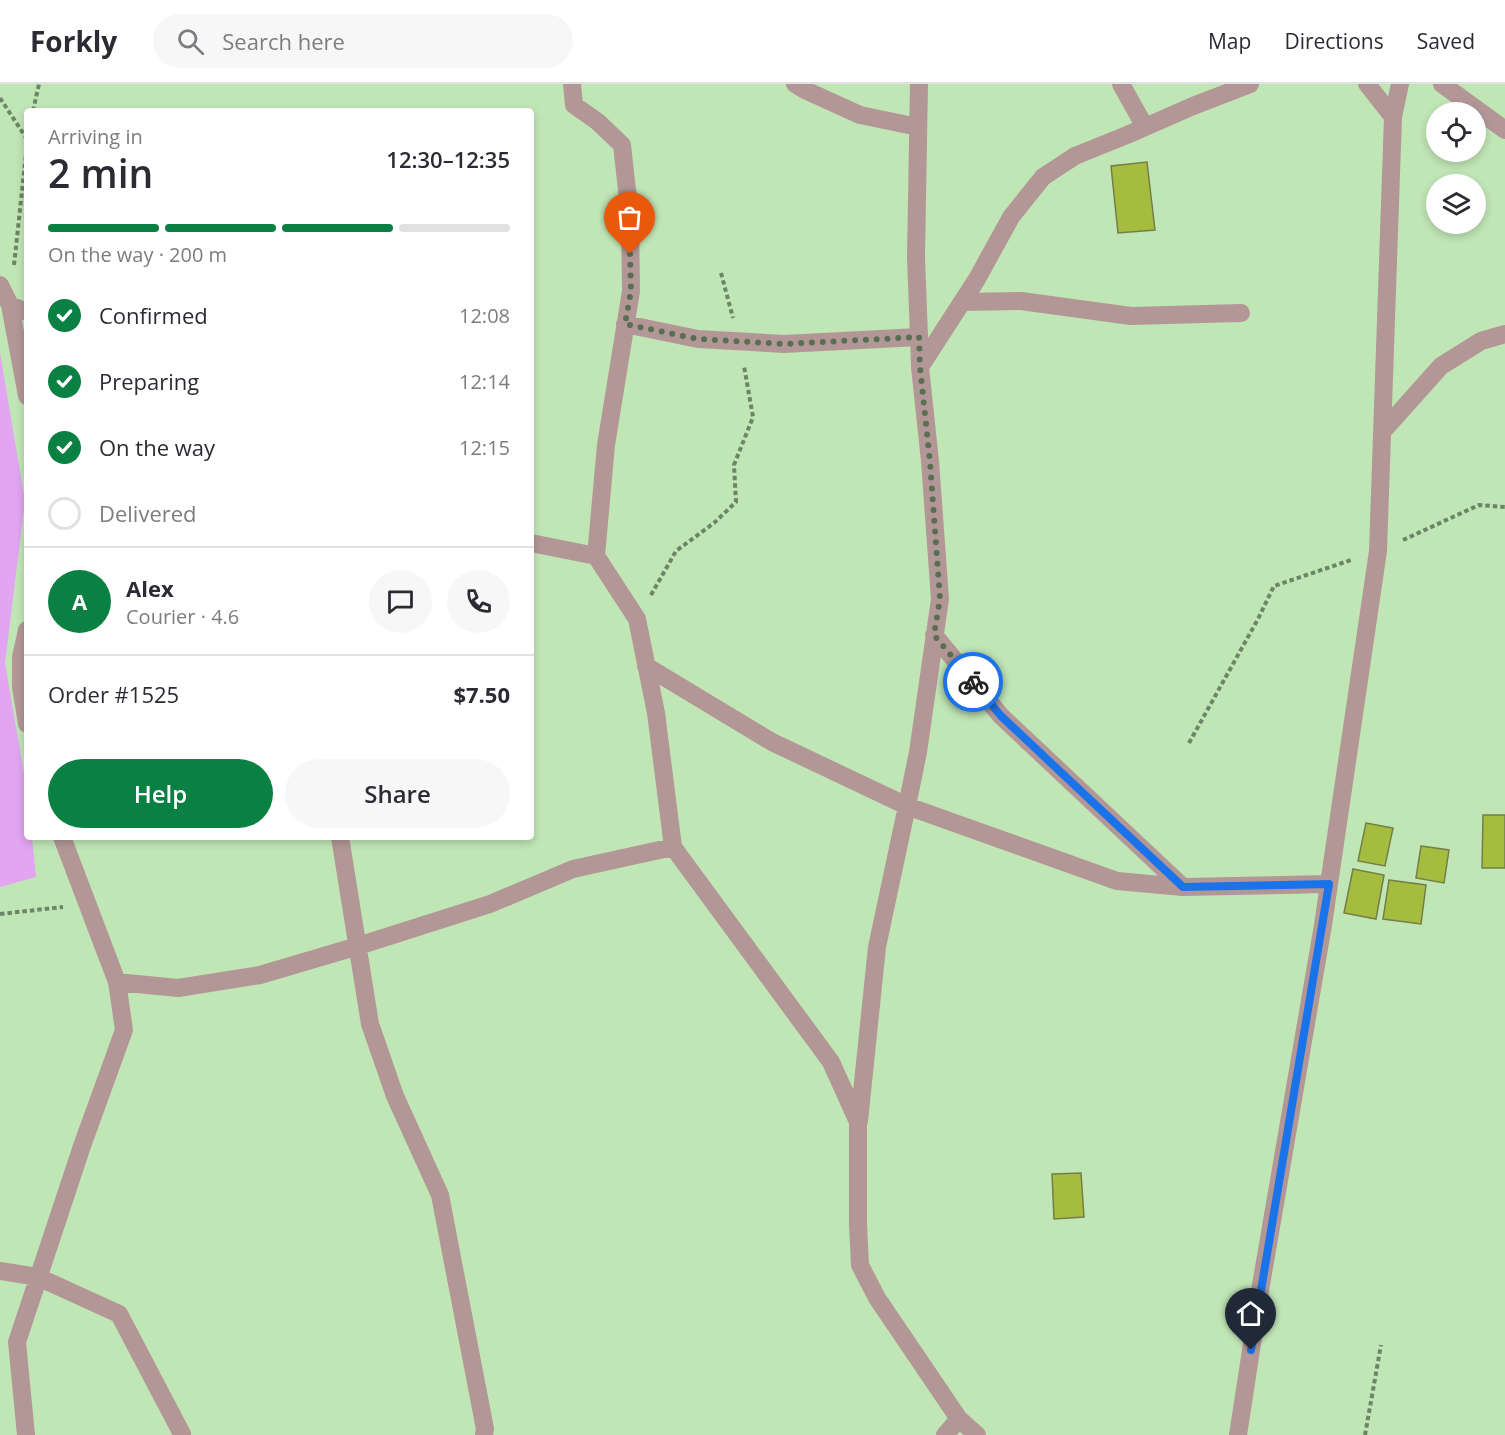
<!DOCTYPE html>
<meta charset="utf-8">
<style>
:root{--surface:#fff;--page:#f7f7f7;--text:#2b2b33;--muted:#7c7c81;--line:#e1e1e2;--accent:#0b8043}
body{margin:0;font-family:"Open Sans",sans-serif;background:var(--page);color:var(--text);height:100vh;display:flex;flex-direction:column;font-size:22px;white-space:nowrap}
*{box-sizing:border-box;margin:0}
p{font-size:20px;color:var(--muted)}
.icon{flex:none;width:33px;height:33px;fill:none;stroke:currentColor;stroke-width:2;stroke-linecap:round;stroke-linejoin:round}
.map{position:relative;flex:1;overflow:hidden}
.details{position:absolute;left:24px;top:24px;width:510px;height:732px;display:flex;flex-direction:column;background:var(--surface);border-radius:6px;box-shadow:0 3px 9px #0003}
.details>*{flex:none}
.tools{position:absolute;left:1426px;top:18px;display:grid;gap:12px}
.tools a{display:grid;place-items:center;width:60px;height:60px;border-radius:50%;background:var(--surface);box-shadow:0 3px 9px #0003;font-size:30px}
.pin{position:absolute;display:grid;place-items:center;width:51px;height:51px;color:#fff;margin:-62px -26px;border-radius:50% 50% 50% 0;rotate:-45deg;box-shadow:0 0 6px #0007}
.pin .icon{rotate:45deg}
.courier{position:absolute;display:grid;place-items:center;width:60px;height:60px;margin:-30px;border:4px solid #1a73e8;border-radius:50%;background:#fff;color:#222;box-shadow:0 2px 8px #0007}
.summary em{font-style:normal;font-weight:600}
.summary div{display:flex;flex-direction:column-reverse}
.summary{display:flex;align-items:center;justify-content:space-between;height:102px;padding:0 24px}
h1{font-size:39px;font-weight:600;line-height:45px}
.bar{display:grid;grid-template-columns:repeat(4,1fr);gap:9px 6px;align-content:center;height:72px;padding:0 24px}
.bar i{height:8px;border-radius:4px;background:var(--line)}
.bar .selected{background:var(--accent)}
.bar p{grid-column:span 4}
.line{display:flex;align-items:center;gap:15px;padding:0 24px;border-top:2px solid var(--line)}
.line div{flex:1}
.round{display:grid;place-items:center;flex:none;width:63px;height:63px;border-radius:32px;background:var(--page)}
ol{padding:0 24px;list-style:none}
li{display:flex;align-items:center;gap:18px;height:66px}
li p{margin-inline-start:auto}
li .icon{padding:6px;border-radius:50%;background:var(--accent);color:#fff;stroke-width:4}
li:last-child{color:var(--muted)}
li i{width:33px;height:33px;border:3px solid var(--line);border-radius:50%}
.cta{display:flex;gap:12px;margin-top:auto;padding:12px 24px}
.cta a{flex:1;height:69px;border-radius:36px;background:var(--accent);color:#fff;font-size:24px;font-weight:600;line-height:69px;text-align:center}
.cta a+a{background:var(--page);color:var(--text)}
header{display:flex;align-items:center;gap:36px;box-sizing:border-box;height:84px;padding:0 30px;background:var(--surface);border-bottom:2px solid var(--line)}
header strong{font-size:28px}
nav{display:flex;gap:33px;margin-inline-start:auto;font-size:21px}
.search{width:420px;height:54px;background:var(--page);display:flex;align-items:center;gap:15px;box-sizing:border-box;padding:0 21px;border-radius:33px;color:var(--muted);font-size:22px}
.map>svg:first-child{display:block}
</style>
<header>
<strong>Forkly</strong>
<div class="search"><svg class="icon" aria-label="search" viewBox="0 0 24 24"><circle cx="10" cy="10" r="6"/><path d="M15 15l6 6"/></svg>Search here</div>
<nav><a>Map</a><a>Directions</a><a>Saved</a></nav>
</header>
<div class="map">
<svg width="1505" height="1351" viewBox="0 0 1505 1351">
<rect width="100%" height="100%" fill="#c1e6b6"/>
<path fill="#e1a5f1" d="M0,269l25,148 -20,162 22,128v46h5l4,40 -36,10z"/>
<path fill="#a6bc3e" stroke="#737e49" stroke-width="1.5" d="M1147,78l8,68 -37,3 -7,-67z
M1483,731h22v53h-23z
M1366,739l27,5 -8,38 -27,-5z
M1421,762l28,4 -5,33 -28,-5z
M1353,785l31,6 -8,44 -32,-6z
M1389,796l37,5 -5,39 -38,-5z
M1081,1089l3,44 -30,2 -2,-45z"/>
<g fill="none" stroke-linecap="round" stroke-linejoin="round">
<path stroke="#6c8565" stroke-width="4" stroke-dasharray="4.5 3" stroke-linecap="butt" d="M0,14l27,41
M33,27l6,-27
M14,181l13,-120
M721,189l12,45
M1403,456l76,-35 26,2
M651,511l25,-44 38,-28 22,-21 -2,-37 19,-48 -9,-51
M1189,659l69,-124 16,-33 77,-26
M0,830l63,-7
M1365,1351l16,-90"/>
<path stroke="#b39797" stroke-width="18" d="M572,0l2,21 24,17 24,23 8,72 1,74 -25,154 -10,111
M795,0l10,6 55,25 58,12
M1121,0l24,43
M1367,0l26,33
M1442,0l63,46
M0,201l10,20 17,7
M962,218l59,-1 110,15 110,-3
M10,221l17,91
M625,240l73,15 86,5 135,-7
M920,283l57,-88 34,-62 32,-40 32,-21 52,-21 66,-29 57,-22
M1382,348l59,-66 40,-25 24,-7
M531,459l65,13 41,63 19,94 17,134 158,215 27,60v103l2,40 17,33 82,121 18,16
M27,546l-6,27v30l6,37
M934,551l67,81 182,171 146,-3
M646,582l126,76 135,64 11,-54 22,-153 -10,-138 -10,-94 -1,-30 -3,-80 3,-173
M340,753l30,187 25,72 45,99 45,234 -1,6
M117,898l61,6 82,-13 98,-29 132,-42 83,-35 100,-22
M859,1037l18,-174 30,-141 210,75 66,6
M0,1187l38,6 81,37 63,120
M26,1351l-9,-93 65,-196 42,-116 -7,-48 -55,-145
M945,1351l14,-16
M1238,1351l23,-150 62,-360 55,-374 15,-434 7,-33"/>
</g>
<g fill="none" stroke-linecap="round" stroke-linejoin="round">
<path stroke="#596f53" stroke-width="6" stroke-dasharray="0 10.8" d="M630,170l1,37 -6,33 73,15 86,5 135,-7 1,30 10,95 10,137 -6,36 39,47"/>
<path stroke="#1a73e8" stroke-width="8" d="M973,598l28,34 182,171 146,-3 -78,466"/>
</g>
</svg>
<div class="tools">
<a><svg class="icon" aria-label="locate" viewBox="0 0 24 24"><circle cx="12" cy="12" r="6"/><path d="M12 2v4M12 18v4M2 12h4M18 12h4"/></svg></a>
<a><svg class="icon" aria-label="layers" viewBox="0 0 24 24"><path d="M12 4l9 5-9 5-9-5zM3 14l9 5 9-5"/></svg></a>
</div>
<div class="pin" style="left:630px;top:170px;background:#ea580c"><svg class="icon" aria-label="bag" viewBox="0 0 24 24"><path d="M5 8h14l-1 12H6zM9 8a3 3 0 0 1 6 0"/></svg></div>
<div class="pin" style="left:1251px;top:1266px;background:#1f2937"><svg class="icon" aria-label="home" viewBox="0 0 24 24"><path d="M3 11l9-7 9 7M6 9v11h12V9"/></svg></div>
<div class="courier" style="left:973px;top:598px"><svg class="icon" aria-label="bike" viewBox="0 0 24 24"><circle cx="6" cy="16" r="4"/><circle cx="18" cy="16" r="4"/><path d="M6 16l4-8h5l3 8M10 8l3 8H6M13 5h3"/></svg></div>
<section class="details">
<div class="summary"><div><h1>2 min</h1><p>Arriving in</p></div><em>12:30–12:35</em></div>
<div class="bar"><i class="selected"></i><i class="selected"></i><i class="selected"></i><i></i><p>On the way · 200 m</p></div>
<ol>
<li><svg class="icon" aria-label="check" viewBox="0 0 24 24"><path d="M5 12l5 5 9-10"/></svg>Confirmed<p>12:08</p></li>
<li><svg class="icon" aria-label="check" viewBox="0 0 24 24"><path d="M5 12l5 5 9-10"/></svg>Preparing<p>12:14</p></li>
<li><svg class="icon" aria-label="check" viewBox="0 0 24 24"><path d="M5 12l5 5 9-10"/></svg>On the way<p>12:15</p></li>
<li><i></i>Delivered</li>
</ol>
<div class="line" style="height:108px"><b class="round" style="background:var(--accent);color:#fff">A</b><div><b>Alex</b><p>Courier · 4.6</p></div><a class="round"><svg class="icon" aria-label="chat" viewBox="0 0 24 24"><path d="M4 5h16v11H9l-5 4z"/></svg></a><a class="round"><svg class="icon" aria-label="phone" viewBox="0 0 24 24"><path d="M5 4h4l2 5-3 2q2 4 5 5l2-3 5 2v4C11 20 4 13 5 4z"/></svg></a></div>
<div class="line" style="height:78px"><div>Order #1525</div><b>$7.50</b></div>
<div class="cta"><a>Help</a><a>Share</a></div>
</section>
</div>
